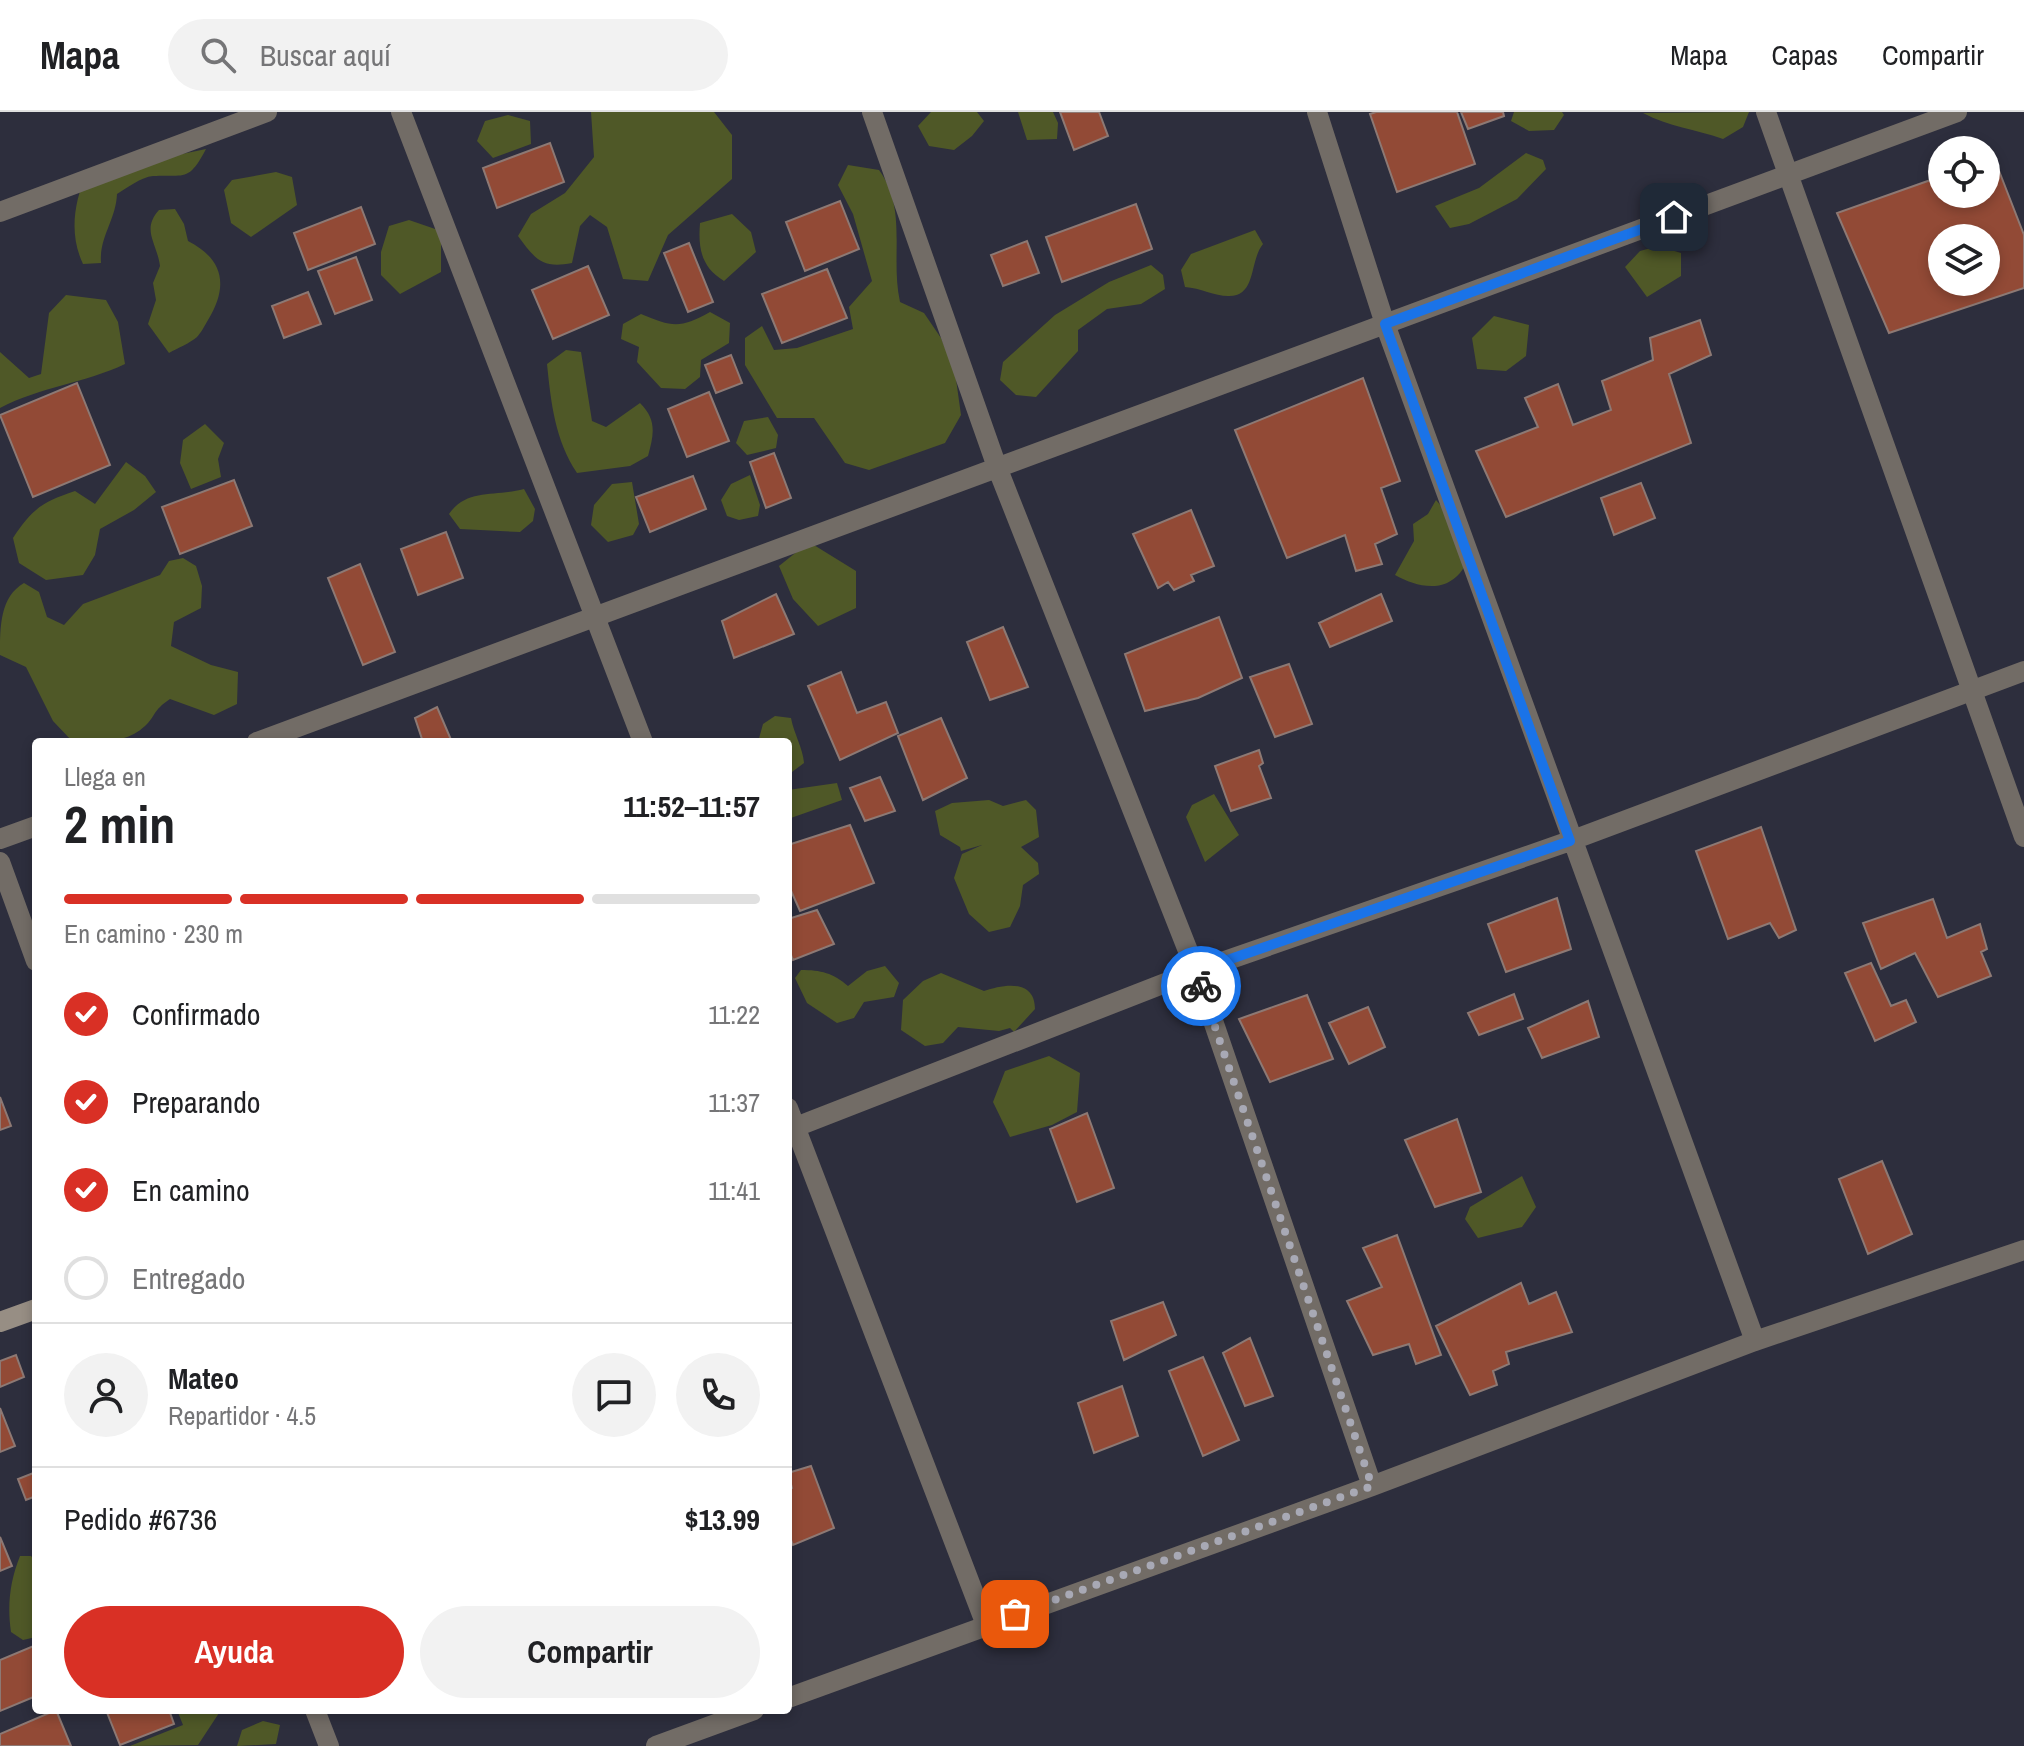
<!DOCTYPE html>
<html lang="es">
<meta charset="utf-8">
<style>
:root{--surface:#fff;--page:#f2f2f2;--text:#202124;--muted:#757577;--line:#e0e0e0;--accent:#d93025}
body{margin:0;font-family:"Archivo Narrow",sans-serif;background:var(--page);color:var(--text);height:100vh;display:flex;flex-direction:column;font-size:30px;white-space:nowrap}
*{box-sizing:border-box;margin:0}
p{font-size:26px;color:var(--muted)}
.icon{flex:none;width:44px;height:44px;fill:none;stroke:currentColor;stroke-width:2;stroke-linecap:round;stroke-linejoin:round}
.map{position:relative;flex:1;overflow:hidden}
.details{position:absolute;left:32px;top:626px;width:760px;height:976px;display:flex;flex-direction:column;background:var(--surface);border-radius:8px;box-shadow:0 4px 12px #0003}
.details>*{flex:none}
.tools{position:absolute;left:1928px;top:24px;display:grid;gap:16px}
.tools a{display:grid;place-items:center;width:72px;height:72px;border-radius:50%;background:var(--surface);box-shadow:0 4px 12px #0003;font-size:40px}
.pin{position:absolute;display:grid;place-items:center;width:68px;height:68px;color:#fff;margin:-34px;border-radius:16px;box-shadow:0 4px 12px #0006}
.courier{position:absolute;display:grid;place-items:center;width:80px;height:80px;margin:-40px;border:6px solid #1a73e8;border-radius:50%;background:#fff;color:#222;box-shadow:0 2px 10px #0007}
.head em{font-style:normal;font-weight:700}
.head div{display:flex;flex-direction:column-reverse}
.head{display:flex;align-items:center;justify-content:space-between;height:136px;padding:0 32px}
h1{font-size:52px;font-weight:700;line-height:60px}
.bar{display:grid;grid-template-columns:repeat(4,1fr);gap:12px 8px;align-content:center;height:96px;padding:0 32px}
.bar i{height:10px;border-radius:6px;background:var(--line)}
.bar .current{background:var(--accent)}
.bar p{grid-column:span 4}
.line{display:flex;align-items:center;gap:20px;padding:0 32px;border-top:2px solid var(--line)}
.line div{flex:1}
.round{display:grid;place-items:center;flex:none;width:84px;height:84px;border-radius:42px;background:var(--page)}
ol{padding:0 32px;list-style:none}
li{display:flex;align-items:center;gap:24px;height:88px}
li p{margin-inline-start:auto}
li .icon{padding:8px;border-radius:50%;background:var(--accent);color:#fff;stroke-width:4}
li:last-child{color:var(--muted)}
li i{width:44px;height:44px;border:4px solid var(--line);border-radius:50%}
.cta{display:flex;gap:16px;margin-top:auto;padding:16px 32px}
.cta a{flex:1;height:92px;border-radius:48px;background:var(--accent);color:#fff;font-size:32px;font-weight:700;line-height:92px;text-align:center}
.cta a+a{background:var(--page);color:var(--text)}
header{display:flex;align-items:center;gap:48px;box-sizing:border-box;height:112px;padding:0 40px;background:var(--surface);border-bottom:2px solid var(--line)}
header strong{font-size:38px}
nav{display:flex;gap:44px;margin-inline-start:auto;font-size:28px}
.search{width:560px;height:72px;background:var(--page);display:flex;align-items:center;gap:20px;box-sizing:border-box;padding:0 28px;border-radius:44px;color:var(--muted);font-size:30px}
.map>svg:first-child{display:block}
</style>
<header>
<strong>Mapa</strong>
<div class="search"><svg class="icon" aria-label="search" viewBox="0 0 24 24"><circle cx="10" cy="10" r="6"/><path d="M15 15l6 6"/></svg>Buscar aquí</div>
<nav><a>Mapa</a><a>Capas</a><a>Compartir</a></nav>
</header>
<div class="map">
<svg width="2024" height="1634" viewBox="0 0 2024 1634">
<rect width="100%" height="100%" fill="#2d2e3d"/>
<path fill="#4f5827" d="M591,0h123l18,23v44l-64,56 -20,46 -25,-2 -16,-52 -17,-12 -10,11 -8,37c-30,6 -37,-4 -54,-27l13,-22 34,-21 29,-36z
M931,0h46l7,9 -12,15 -18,14 -25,-4 -11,-20z
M1018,0h35l5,11 -1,16 -30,1z
M1514,0h48l2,3 -10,15 -25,1 -18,-10z
M1749,0l-6,15 -20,12c-28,-10 -54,-12 -80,-26z
M508,3l22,6 1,23 -38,14 -16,-17 8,-20z
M206,37c-18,34 -21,25 -53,27 -12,1 -26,12 -36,18 -1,26 -18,43 -16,69l-18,1c-14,-30 -9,-60 3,-90z
M1526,41l17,7 3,9 -29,30 -48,25 -19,4 -15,-22 44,-18z
M848,53l31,5c29,39 11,87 21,132l24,11 17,25 14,34 6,43 -16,28 -76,27 -24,-7 -31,-45h-37l-32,-53v-27l17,-12 12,24 23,-2 56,-19 -4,-22 23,-26 -19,-67 -15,-29z
M276,60l16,5 5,28 -46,32 -20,-14 -7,-33 8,-10z
M175,97l9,15 4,17c37,19 40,46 20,79 -3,5 -7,13 -11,17 -7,6 -19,11 -28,16l-21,-29 8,-24 -3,-17 7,-17c-3,-23 -19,-36 -1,-56z
M732,102l19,18 5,20 -32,29c-23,-14 -26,-33 -24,-58z
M409,108l32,11v41l-41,22 -19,-19v-23l8,-26z
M1255,118l8,14c-14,17 -6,53 -35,52 -13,0 -28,-8 -43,-9l-4,-17 10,-16z
M1658,134l23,7v23l-34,21 -22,-30 15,-16z
M1151,153l12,10 2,14 -24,15 -34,5 -29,21v21l-42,46 -20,-2 -16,-15 3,-18 52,-47 54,-33z
M66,183l40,5 12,22 7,42c-40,19 -85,23 -125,44v-56l29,26 12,-4 8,-61z
M710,200l20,11 -1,20 -28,17 -1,17 -15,12 -24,-1 -24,-26 2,-15 -18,-8 2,-15 18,-10c31,13 39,15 69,-2z
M1494,204l35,9 -3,31 -20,15 -29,-2 -5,-31z
M566,238l15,2 11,69 14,6 34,-24c17,17 14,31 8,53l-18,10 -53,7c-22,-33 -26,-70 -30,-109z
M768,305l10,18 -2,13 -29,7 -11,-12 8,-22z
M205,312l19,19 -6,16 3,18 -30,12 -11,-26 3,-23z
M126,350l19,14 11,16 -22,18 -34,19 -5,26 -12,20 -37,5 -27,-17 -6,-25c19,-29 29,-36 62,-47l20,13z
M750,363l10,30 -2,11 -19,4 -12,-4 -6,-16 10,-16z
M632,370l7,42 -6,11 -25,7 -17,-17 3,-20 18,-21z
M524,377l11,20 -2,12 -13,11 -60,-3 -11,-15c18,-26 47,-17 75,-25z
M1436,388l37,43c-4,8 -7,24 -13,30 -18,21 -45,13 -65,2l19,-34 -1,-17 15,-10z
M809,430l47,29v37l-38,18 -25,-27 -14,-33z
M183,446l13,8 6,20 -1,22 -27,14 -3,24 40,19 27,7 -1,32 -23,11 -44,-16c-18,12 -14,17 -25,27 -20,19 -48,16 -73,15l-19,-20 -27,-54 -26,-12c0,-29 0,-58 24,-72l15,9 8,25 17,8 19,-21 77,-29 9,-14z
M775,604l16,2c3,16 12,30 13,45l-16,12v-33h-30l5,-18z
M837,671l5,17 -54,19v-29z
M1214,682l25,41 -34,27 -19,-45 6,-12z
M989,688l14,6 23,-6 10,10 3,27 -18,10 17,16 1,11 -16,11 -3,21 -10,21 -21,5 -20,-18 -15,-36 8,-24 20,-9 -21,6 -1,-4 -20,-12 -5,-24 17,-8z
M885,854l14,17 -5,14 -30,5 -10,16 -17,5 -30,-20 -12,-25 6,-8c20,0 32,3 47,16l19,-15z
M941,861l43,18c20,-7 51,-12 51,18l-21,23 -4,-4 -11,3 -41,-4 -15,16 -18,3 -24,-16 2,-30 20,-19z
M1049,944l31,17 -3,39 -25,13 -42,12 -17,-35 12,-31z
M1522,1064l14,31 -14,20 -44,11 -13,-19 5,-12z
M20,1444h11l5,6v75l-13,3 -12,-8c-4,-27 -1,-51 9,-76z
M177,1598h44l-23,35 -68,1 53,-21z
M263,1609l17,4 -4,19 -39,2 5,-16z"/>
<path fill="#924a36" stroke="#8d7974" stroke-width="2" fill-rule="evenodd" d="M1060,0h39l9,24 -34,14z
M1376,0h81l18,52 -78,28 -27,-78z
M1461,0h42l1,4 -36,13z
M550,31l14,39 -67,26 -14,-40z
M1994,46l30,77v53l-135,45 -52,-120 105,-37v18h44v-33zM1942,126h44v44h-44z
M840,89l19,48 -54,22 -19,-49z
M1136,92l16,45 -90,33 -16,-45z
M361,95l14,37 -67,26 -14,-37z
M1027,129l12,32 -36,13 -12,-31z
M689,131l24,59 -25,10 -24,-59z
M356,145l16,43 -37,14 -17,-43z
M588,154l21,49 -56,24 -21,-49z
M827,157l20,49 -65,25 -20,-49z
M308,180l13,32 -37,14 -12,-32z
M1700,208l11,35 -42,19 22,69 -185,74 -30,-66 62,-24 -13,-29 33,-14 15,41 38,-15 -9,-29 51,-21 -3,-22z
M731,243l11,28 -26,10 -11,-28z
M1363,266l37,103 -19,7 16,46 -22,10 7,20 -26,7 -11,-36 -58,23 -52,-128z
M77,271l33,82 -77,32 -33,-82z
M709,280l20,49 -42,16 -19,-48z
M774,341l17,45 -25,10 -16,-46z
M693,364l13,33 -56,23 -14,-35z
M234,368l18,46 -72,28 -18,-47z
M1641,371l14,35 -41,17 -13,-37z
M1191,398l23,56 -23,9 3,6 -20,9 -6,-8 -10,6 -25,-54z
M446,420l17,46 -45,17 -17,-46z
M360,452l35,88 -32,13 -35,-87z
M776,482l18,40 -60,24 -12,-37z
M1381,482l11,27 -62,26 -11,-24z
M1219,505l23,61 -44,20 -53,13 -20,-57z
M1003,515l25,60 -38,13 -23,-58z
M1289,552l23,60 -37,13 -25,-60z
M841,560l16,41 29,-11 12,31 -58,27 -32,-74z
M437,595l15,35h-29l-8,-24z
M941,606l26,60 -44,22 -25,-64z
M1259,638l4,13 -4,3 12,32 -40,13 -16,-45z
M880,665l15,34 -30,10 -15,-33z
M850,713l24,58 -74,28 -12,-27v-39z
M1761,715l35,103 -17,8 -9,-15 -42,16 -32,-88z
M1557,786l14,51 -65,23 -18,-48z
M1933,787l14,39 33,-14 7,25 -6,3 10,24 -53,21 -23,-44 -34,16 -18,-46z
M817,798l17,34 -41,16 -5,-12v-29z
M1871,851l20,43 15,-6 10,22 -41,19 -30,-68z
M1514,882l9,25 -44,16 -11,-22z
M1307,883l26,64 -63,23 -31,-63z
M1588,889l11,36 -57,21 -14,-30z
M1368,895l17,40 -36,17 -20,-41z
M0,985l11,29 -11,4z
M1087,1001l27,75 -37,14 -27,-73z
M1457,1007l24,73 -46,15 -30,-67z
M1882,1049l30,73 -44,20 -29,-75z
M1397,1123l44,120 -25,9 -7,-20 -36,11 -26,-54 35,-14 -19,-39z
M1521,1171l8,21 27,-12 16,40 -66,20 3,12 -16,7 4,14 -27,10 -34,-69z
M1163,1190l13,33 -52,25 -13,-39z
M1250,1226l23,58 -28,10 -22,-53z
M16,1243l8,22 -24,10v-26z
M1203,1245l36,83 -36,16 -34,-85z
M1122,1274l16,50 -44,17 -16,-50z
M0,1296l15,38 -15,6z
M811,1354l23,62 -41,17 -5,-13v-42l4,-2 -4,-15z
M36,1360v24l-10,4 -8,-21z
M0,1425l12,29 -12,5z
M36,1533v51l-36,15v-51z
M56,1598l15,36h-71v-12z
M106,1598h63l5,14 -54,21z"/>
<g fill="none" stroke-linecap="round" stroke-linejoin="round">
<path stroke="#726c66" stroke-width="20" d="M401,0l242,630
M872,0l125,355 199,504 176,515
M1317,0l68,212 370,1017
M1766,0l258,725
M0,100l267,-100
M257,630l1700,-630
M0,727l36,-13
M0,750l36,99
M788,996l198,517
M788,1018l408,-159 374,-130 454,-170
M788,1586l584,-212 383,-145 269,-91
M315,1598l14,36
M656,1634l98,-36"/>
<path stroke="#978e84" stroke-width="20" d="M0,1210l36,-13"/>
</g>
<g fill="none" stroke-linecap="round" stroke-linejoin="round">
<path stroke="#a8a9b5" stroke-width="8" stroke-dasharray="0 14.4" d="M1015,1502l357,-128 -171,-500"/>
<path stroke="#1a73e8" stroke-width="10" d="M1201,874l-5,-15 374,-130 -185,-517 289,-107"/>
</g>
</svg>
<div class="tools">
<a><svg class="icon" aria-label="locate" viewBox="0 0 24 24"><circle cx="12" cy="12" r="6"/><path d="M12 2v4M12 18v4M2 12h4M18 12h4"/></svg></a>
<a><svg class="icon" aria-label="layers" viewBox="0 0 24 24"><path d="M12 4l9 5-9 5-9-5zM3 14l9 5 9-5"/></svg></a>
</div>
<div class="pin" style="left:1015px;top:1502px;background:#ea580c"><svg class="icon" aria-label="bag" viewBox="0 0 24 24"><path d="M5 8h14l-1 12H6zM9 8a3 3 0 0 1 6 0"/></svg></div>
<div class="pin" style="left:1674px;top:105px;background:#1f2937"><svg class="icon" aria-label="home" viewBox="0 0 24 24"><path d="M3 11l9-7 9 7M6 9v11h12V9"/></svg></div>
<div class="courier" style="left:1201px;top:874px"><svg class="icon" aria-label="bike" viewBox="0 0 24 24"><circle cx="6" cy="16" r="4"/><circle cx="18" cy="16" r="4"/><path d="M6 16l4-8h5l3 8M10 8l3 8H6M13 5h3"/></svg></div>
<section class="details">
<div class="head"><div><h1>2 min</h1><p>Llega en</p></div><em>11:52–11:57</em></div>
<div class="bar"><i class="current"></i><i class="current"></i><i class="current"></i><i></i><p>En camino · 230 m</p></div>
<ol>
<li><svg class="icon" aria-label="check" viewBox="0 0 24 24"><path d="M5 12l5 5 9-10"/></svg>Confirmado<p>11:22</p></li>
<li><svg class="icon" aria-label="check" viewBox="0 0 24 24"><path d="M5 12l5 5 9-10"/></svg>Preparando<p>11:37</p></li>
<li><svg class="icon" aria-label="check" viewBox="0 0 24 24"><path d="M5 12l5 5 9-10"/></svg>En camino<p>11:41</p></li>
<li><i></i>Entregado</li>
</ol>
<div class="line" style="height:144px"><a class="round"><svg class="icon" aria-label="person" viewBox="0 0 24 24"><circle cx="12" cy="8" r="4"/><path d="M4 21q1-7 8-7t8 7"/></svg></a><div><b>Mateo</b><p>Repartidor · 4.5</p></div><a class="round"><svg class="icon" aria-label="chat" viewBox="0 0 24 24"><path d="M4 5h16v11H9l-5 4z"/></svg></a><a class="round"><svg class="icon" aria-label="phone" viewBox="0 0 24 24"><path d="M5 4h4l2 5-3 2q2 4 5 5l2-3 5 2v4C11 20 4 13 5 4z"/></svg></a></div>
<div class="line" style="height:104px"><div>Pedido #6736</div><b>$13.99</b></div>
<div class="cta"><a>Ayuda</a><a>Compartir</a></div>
</section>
</div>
